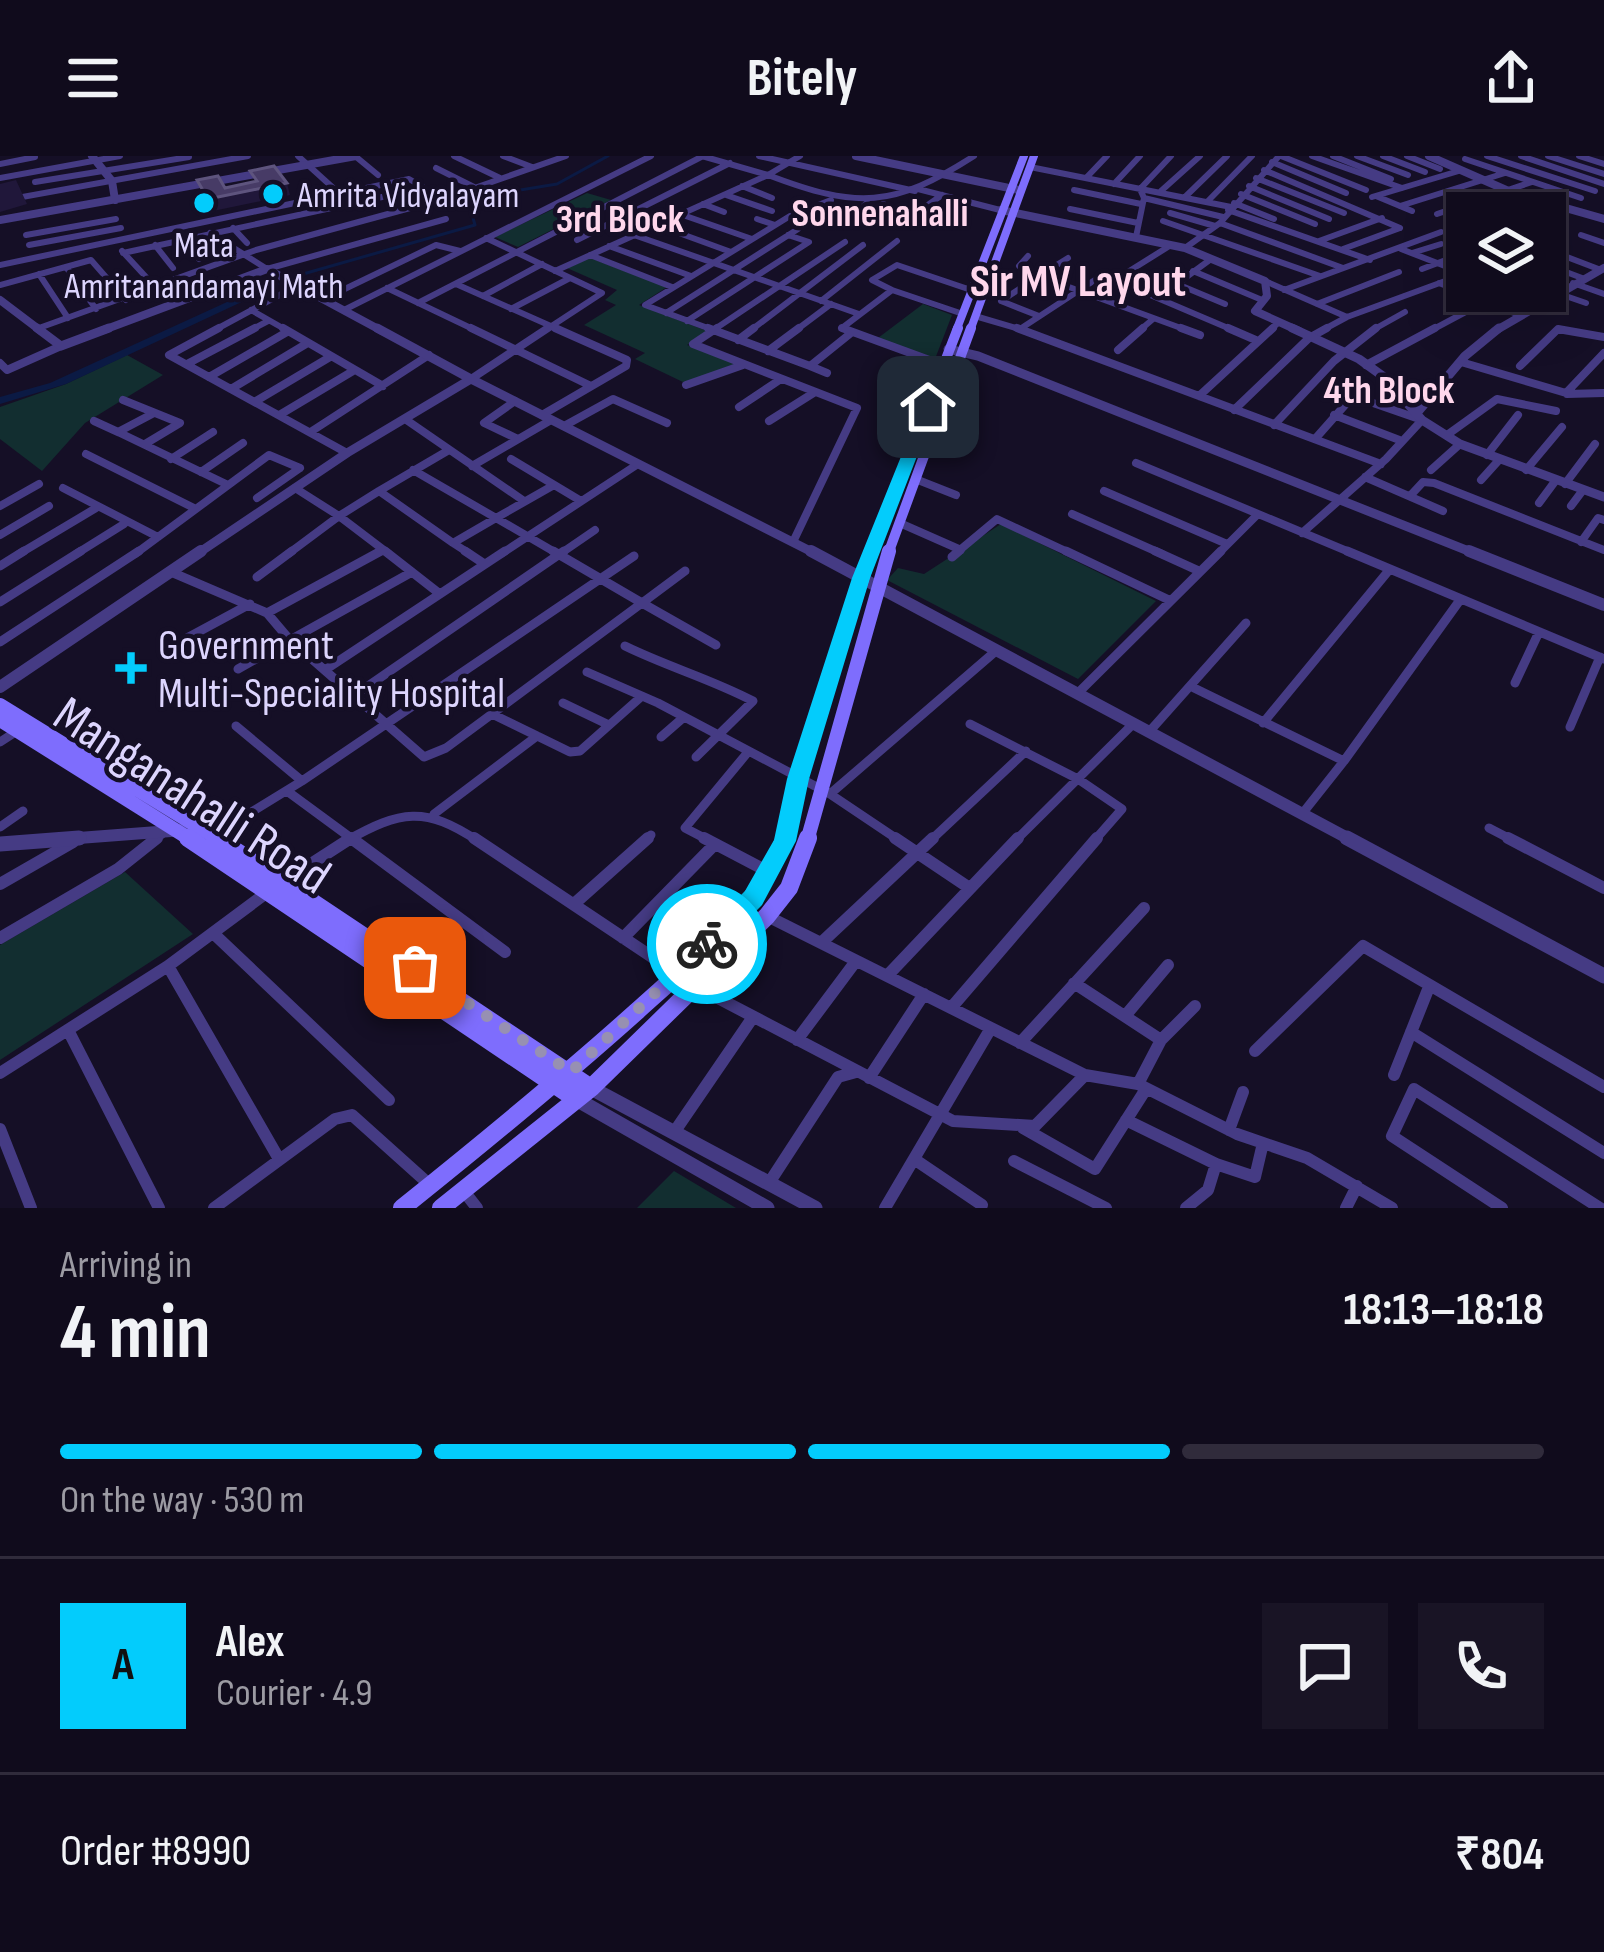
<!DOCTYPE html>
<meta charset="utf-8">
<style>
:root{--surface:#100b1c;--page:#191425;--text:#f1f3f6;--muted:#9c9ba3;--line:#302b3b;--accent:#03ccfc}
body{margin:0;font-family:"Sofia Sans Condensed",sans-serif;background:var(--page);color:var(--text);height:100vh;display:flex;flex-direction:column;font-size:45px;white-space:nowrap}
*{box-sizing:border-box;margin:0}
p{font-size:39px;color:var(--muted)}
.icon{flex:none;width:66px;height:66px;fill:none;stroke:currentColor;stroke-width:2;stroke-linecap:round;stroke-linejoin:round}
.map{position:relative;height:1052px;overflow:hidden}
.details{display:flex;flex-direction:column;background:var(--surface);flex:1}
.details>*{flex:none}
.controls{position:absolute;left:1446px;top:36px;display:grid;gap:24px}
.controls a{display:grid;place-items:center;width:120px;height:120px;border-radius:0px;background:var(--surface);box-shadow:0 12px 48px #0002,0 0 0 3px var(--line);font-size:60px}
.pin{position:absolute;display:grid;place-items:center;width:102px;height:102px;color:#fff;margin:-51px;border-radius:24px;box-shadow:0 6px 18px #0006}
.courier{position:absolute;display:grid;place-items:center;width:120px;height:120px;margin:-60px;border:9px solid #03ccfc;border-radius:50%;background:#fff;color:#222;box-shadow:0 3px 15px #0007}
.overview em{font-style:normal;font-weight:700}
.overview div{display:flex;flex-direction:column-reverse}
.overview{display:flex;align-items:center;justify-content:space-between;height:204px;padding:0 60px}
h1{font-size:78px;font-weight:700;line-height:90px}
.bar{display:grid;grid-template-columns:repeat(4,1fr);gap:18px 12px;align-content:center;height:144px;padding:0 60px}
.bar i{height:15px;border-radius:9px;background:var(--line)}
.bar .active{background:var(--accent)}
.bar p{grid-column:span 4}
.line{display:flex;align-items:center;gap:30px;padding:0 60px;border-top:3px solid var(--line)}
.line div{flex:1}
.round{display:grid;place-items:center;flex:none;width:126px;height:126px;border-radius:0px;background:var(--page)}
header{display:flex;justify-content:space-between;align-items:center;height:156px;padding:0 60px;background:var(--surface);font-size:54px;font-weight:700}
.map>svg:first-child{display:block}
</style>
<header><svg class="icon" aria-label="menu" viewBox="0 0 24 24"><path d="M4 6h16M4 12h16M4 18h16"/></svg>Bitely<svg class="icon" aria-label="share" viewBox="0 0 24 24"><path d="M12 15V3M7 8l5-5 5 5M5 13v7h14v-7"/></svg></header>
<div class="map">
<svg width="1604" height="1052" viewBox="0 0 1604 1052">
<rect width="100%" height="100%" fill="#150f26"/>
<path fill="#122e30" d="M587,37l24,7 -93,47 -23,-10z
M590,102l77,29 -28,18 68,26 -20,14 52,19 -54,19 -50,-24 10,-6 -61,-28 32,-20 -11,-5 12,-10 -50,-22z
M923,148l29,11 -17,44 -57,-21z
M127,199l36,20 -78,48 -43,48 -42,-32v-32l66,-23z
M1001,368l155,77 -78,78 -191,-99 11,-12 26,6z
M125,716l68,62 -193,126v-115z
M674,1015l62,37h-99z"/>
<path fill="#0b1a44" d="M273,125l7,3 -214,100 -66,20v-7l50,-14z"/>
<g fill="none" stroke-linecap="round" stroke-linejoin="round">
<path stroke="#0b1a44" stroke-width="3" d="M289,122l186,-53 -4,-14 25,-17 61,-10 51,-28"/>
<path stroke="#453b84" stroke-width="6" d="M298,0l43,39
M355,0l23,19
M454,0l46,22
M503,0l29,11
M702,0l66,19 32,-19
M759,0l156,35
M1281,0l85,34
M1312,0l90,32
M1333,0l58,23
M1357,0l51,19
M1383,0l42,16
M1407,0l33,13
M1487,0l108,35
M1521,0l83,28
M1548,0l56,18
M1579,0l25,8
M1465,3l116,39
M1272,6l74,31
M0,8l35,-7
M1030,11l201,40
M436,12l38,19
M1264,14l136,58
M0,22l120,-22
M1086,22l21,-22
M1256,22l88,35
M35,26l154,-25
M1114,28l26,-28
M742,30l30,12
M1249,30l80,33
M918,33l82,21
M1074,34l67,14
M1161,35l39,-35
M1241,38l74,30
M726,39l46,16
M1376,40l36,15
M1185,41l42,-41
M1372,41l90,-27
M1144,42l79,19
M0,45l248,-45
M1207,46l45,-46
M1234,47l40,16
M703,48l21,8
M883,48l32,10 27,-19
M1400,50l105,-33
M1070,53l68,14
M1228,54l142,50
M808,55l40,9 19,-17
M1170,57l45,13
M680,58l72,25
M1437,58l95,-32
M757,63l18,6
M1163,65l157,55
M1220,67l123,45
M657,69l74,27
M233,72l14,15
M210,77l57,36 179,-50
M26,79l90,-16
M634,79l225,79
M1581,79l23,8
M1136,81l8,-39 -4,-9 31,-33
M486,82l116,55 -58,38
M181,84l18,19
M577,84l153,-77
M1319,85l63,-23
M29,89l92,-17
M155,89l18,23
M1171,89l-56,35 120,51
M609,90l82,30
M1185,92l35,-25 59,-67
M1343,93l57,-21
M1401,93l62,24
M1546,93l55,21
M122,95l24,26
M123,97l273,-59
M1412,97l29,-9
M590,99l82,32
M1028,100l-9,10 20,10
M1068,102l-29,18 150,55
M1545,108l37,14
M0,109l409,-86 33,19
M66,111l30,42
M1422,113l45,-17
M555,115l213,-96c89,34 125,33 206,-19
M1193,115l69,29
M39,118l29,44
M1039,120l-38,25 38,15
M1545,124l19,7
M1265,125l82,36 120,-44
M1439,127l80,32
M1573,127l31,11
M456,128l106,47
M1177,128l48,20
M0,129l91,-25 35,40
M387,132l90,43
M892,134l-20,-10 25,-15 74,25
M1284,134l157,-58
M1557,137l29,10
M483,140l59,-32
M1159,141l52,-38
M324,143l112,-54 24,6
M821,145l76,-60
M418,147l285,-147
M1487,147l17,-12
M1317,148l82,-32
M511,153l59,-31
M251,154l37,21
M344,154l307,-154
M666,157l132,-84
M975,160l51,15
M687,165l122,-79 -21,-7
M39,172l217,-78 187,-51 123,-43
M1020,173l81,-53
M213,175l85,-46
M249,175l19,-10
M712,175l133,-89
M716,175l-71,-26 145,-89 41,-16
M750,175l113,-86
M795,175l36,-27
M851,175l-9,-3 50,-38 71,24
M1139,175l14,-12
M1269,175l8,-7
M1321,175l26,-14
M1371,175l34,-19
M1430,175l45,-24
M1556,175h14"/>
<path stroke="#453b84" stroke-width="8" d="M219,172l-50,27 178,98
M283,172l100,58
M471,172l120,58
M708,172l102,38 41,-33
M717,172l-24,16 164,64 -64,134
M842,172l101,37
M1017,172l364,136
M1181,172l19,7
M1228,172l30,13
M738,184l16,-12
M1118,194l25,-22
M768,195l31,-23
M1461,206l105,31 38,-40
M0,207l7,7 54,-24
M187,208l68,-36
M1366,209l69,-37
M810,210l17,7
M1520,210l38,-37 46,8
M209,221l78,-45
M471,223l77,-51
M686,229l57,-20
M231,233l75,-45
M1567,238l37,-1
M1199,240l74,-68
M123,244l57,23 -35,21
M256,245l74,-44
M515,245l-31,22 34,16
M739,251l42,-28
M1234,254l75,-72 18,-10
M154,257l-36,19 108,52
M281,258l72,-43
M542,259l84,-49 1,-6 -72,-32
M1334,259l68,26
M405,263l119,82
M94,265l24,11
M769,265l46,-29
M1274,269l60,-64 42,-33
M564,270l49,-27 54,24
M312,275l117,-76
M1447,279l50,-36 59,12
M86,298l110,55
M1487,299l31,-40
M171,303l42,-27
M511,303l70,42
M1136,307l218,91
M472,310l79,-46
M413,314l83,48 58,-33
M1431,314l29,-26
M1526,314l36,-43
M201,316l42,-29
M1365,321l78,34
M918,324l38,15
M1481,324l18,-20
M1565,328l30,-40
M63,332l95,49
M295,332l44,28 40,-25 74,52 43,-25 62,36
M379,335l70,-41
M1104,335l123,53
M1410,340l13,-14 11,1 170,67
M257,342l43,-30
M1539,347l17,-23
M0,350l39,-22
M1571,350l12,-16
M1072,358l90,40
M902,368l59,26
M1302,377l84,-74 36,-39 -69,-24 -38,43
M0,379l49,-29
M1581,386l17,-24 6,2
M453,387l17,11
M19,398l77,-46
M76,398l48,-30
M135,398l134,-99 31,13
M288,398l51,-38 50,38
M375,398l8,-4
M501,398l137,-90
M560,398l35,-24
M955,398l42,-35 75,35
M1218,398l39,-39"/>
<path stroke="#453b84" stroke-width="9" d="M385,395l55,43
M465,395l18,12
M1066,395l103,49
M1155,395l44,20
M1347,395l257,108
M952,401l7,-6
M0,410l24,-15
M685,415l-43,32 74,42
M171,416l96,41 22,26 135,118 22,-9 196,-145 -89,-52
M257,421l35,-26
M0,446l81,-51
M267,457l114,-62
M187,482l63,-34
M0,486l139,-91
M625,490c43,21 86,33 128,55l-57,56
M238,513l174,-97
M325,514l180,-119
M587,516l71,31 172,91 167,-144
M1515,527l24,-51
M1190,530l154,75 116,-161
M1078,537l143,-142
M355,539l209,-144
M563,547l46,22
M492,558l78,38 10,-1 62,-55
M1263,567l127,-154
M970,568l108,55 44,30 -28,32
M236,570l66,55
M1570,571l30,-70
M1149,576l97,-109
M661,581l23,-20
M0,586l17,-11
M287,635l68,50
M830,638l70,47
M434,658l103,-78
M1302,658l42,-53
M0,671l23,-16
M1489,672l25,13
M214,679l88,-54 332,-225
M153,685l9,-7
M346,685c55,-31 79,-35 132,0
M644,685l7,-6
M710,685l-25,-13 63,-76
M930,685l96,-90
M1015,685l119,-118"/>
<path stroke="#453b84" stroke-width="12" d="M351,682l154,114
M474,682l205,137
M704,682l63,33
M895,682l73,49
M1508,682l96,50
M283,726l68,-44
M0,728l73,-42
M574,748l74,-66
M767,760l318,159
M213,777l176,167
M0,782l118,-69 39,-31
M623,782l92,-94
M821,787l112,-105
M168,810l111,193
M887,820l131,-138
M1074,827l87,57
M693,829l260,136 82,5 50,-51 53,9 99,50 70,24 85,50
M951,852l146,-170
M1125,860l43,-51
M68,874l91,178
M1411,876l193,121
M797,884l59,-79
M1020,887l124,-135
M1255,895l108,-105 241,141
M0,917l168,-107 101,-75
M1394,919l35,-88
M869,922l55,-84
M1138,928l23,-44 34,-34
M1126,964l90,44
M1023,972l72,41 51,-80
M0,973l31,79
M1229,974l14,-38
M675,975l78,-114
M914,1003l68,46
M1014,1005l92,47
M769,1027l69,-106 18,-5
M463,1034l14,18
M214,1052l121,-89 17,-4 78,70
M885,1052l106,-180
M1186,1052l22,-18 8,-26 39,13 8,-34
M1346,1052l11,-22
M1502,1052l-110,-72 22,-47 186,119"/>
<path stroke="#453b84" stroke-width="8" d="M92,0l20,25 3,19
M856,0l163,34
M1429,0l84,37 91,26
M1001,54l184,38 80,33 2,15 -12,15 44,20
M0,64l356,-64
M0,144l41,31
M101,175l166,-62 115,62
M1495,175l109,-63"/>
<path stroke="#453b84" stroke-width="9" d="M37,172l24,18 48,-18
M1292,172l67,31 25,18 38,43 38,24 144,53
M948,193l30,7 498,198
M471,223l345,175
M1416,258l49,-58 34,-28
M197,398l150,-101 124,-74 -94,-51"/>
<path stroke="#453b84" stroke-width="12" d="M811,395l542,290
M1469,395l135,54
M0,531l201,-136
M39,685l145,-11"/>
<path stroke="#453b84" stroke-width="15" d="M1347,682l257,138
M0,688l79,-6
M591,932l224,120
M576,943l191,109"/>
<path stroke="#7e6dfd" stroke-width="8" d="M956,175l68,-175
M970,175l64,-175"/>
<path stroke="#7e6dfd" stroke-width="10" d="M870,398l88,-226
M888,398l83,-226"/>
<path stroke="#7e6dfd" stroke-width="14" d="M0,549l221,136
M0,564l193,121
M784,685l14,-62 73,-228
M807,685l82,-290"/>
<path stroke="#7e6dfd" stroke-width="18" d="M188,682l388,261
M216,682l375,250
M402,1052c80,-64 158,-128 234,-196 56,-51 122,-102 149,-174
M441,1052l150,-120 176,-172 22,-28 19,-50"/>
</g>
<path fill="#20173a" d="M16,24l11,24 -27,8v-28z
M287,27l3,12 -77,16 -5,-12z"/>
<path fill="#473b66" stroke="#5e547e" stroke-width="3" d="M274,10l13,17 -79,16 -11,-19 21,-4 7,12 32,-7 -7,-10z"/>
<path fill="#03ccfc" d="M928,246l8,5 -66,171 -61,201 -13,62 -34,64 -46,47h-17v-15l46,-46 29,-51 13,-61 65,-201 69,-171z"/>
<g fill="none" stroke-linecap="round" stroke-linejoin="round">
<path stroke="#9790b2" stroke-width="12" stroke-dasharray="0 21.6" d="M415,812l156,104 136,-128"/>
</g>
<g fill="#03ccfc" stroke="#150f26" stroke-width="4.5">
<circle cx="273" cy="38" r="12"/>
<circle cx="204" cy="47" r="12"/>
<path d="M125 494h12v12h12v12h-12v12h-12v-12h-12v-12h12z"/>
</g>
<g text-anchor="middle" stroke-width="9" stroke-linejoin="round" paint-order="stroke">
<g font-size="36" fill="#ddd5fe" stroke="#150f26" text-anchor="start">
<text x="297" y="51">Amrita Vidyalayam</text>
<text x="204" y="101" text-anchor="middle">Mata<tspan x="204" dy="41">Amritanandamayi Math</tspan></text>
</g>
<g font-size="39" font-weight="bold" fill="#ffd7ec" stroke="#150f26">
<text x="880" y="70">Sonnenahalli</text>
</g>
<g font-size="39" font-weight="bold" fill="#ffd7ec" stroke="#150f26">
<text x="620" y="76">3rd Block</text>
<text x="1389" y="247">4th Block</text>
</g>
<g font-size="42" fill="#ddd5fe" stroke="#150f26" text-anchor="start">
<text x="158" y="503">Government<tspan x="158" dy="48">Multi-Speciality Hospital</tspan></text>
</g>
<g font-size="45" font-weight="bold" fill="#ffd7ec" stroke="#150f26">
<text x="1078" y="140">Sir MV Layout</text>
</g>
<g font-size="51" fill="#ddd5fe" stroke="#150f26">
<text transform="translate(193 638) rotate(33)" y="18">Manganahalli Road</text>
</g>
</g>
</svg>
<div class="controls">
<a><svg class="icon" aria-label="layers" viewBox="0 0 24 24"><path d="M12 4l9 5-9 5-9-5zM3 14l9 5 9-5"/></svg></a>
</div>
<div class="pin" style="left:415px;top:812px;background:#ea580c"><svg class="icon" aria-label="bag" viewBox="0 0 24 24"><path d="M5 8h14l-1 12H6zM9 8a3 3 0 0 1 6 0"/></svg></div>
<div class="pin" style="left:928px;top:251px;background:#1f2937"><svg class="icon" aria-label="home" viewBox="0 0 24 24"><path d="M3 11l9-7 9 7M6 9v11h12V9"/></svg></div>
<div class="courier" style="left:707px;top:788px"><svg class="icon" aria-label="bike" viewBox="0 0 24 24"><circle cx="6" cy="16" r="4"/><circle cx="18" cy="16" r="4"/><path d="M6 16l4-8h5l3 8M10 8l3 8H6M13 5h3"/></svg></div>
</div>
<section class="details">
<div class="overview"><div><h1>4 min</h1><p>Arriving in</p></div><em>18:13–18:18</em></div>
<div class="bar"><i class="active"></i><i class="active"></i><i class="active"></i><i></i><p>On the way · 530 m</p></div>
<div class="line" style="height:216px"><b class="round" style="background:var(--accent);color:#111">A</b><div><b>Alex</b><p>Courier · 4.9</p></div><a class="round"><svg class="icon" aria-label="chat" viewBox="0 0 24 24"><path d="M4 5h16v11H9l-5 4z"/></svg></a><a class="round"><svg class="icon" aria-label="phone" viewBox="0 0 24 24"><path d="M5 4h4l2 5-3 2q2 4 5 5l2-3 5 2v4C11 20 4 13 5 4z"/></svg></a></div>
<div class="line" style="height:156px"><div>Order #8990</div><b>₹804</b></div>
</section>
